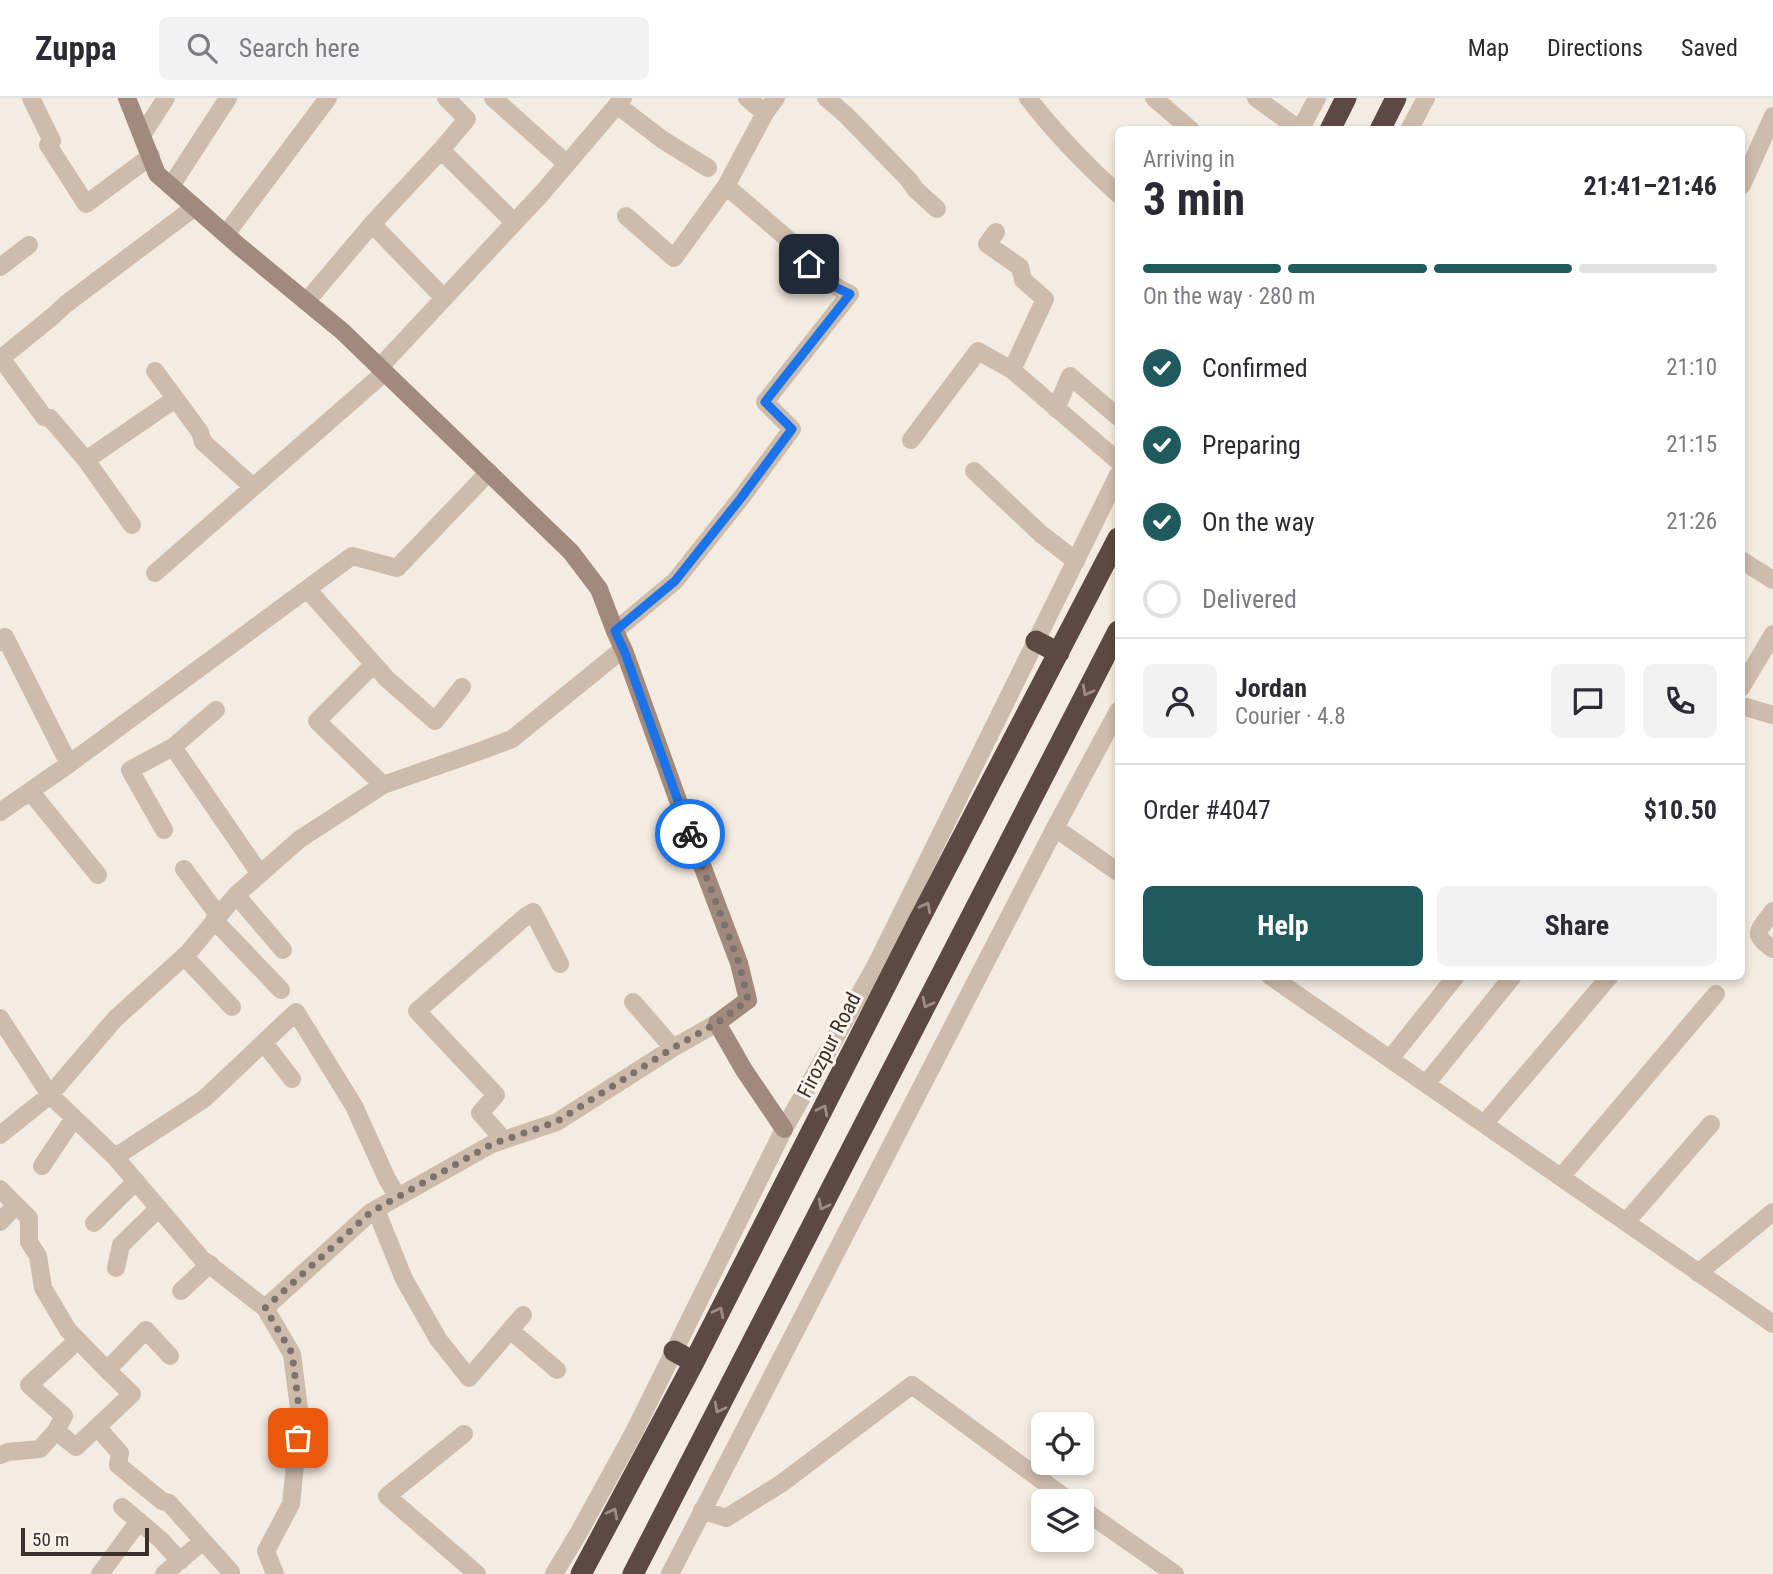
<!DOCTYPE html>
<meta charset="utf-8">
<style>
:root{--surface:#fff;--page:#f2f2f3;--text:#2b2b33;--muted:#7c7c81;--line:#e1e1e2;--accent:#1f5a5e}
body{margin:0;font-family:"Roboto Condensed",sans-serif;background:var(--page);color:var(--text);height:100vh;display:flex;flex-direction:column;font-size:26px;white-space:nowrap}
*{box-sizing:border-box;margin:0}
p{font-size:23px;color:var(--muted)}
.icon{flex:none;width:38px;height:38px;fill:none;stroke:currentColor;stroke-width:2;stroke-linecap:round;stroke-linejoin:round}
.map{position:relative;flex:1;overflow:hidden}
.details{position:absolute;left:1115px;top:28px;width:630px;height:854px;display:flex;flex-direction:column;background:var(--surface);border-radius:10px;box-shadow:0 4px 10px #0003}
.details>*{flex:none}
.fabs{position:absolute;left:1031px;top:1314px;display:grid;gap:14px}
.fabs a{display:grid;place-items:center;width:63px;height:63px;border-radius:10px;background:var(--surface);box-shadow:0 4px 10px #0003;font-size:35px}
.scale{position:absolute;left:21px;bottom:18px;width:128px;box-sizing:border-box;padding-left:7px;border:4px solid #3b302b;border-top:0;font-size:19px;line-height:24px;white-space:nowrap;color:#3b302b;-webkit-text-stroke:5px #fbf5ee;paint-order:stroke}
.pin{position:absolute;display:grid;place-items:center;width:60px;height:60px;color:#fff;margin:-30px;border-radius:14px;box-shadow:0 4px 10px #0006}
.courier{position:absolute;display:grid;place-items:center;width:70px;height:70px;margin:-35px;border:5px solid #1a73e8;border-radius:50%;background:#fff;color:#222;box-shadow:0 2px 9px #0007}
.headline em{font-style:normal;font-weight:700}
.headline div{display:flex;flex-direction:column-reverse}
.headline{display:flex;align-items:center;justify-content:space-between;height:119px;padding:0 28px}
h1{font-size:46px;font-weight:700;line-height:52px}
.bar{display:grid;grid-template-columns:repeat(4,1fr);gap:10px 7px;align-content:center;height:84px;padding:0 28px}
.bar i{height:9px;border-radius:5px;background:var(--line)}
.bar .current{background:var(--accent)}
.bar p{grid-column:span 4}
.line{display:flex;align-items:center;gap:18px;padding:0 28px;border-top:2px solid var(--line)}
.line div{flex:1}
.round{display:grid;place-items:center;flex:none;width:74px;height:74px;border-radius:10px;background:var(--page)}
ol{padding:0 28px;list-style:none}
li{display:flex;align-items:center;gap:21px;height:77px}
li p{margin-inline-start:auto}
li .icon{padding:7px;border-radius:50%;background:var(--accent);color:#fff;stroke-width:4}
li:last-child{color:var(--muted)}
li i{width:38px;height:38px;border:4px solid var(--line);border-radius:50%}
.button{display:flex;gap:14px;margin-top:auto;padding:14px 28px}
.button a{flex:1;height:80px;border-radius:10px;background:var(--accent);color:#fff;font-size:28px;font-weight:700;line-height:80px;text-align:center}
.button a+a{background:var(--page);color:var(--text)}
header{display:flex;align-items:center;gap:42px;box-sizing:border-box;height:98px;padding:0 35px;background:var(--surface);border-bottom:2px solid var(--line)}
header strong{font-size:33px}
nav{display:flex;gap:38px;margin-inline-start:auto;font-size:24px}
.search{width:490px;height:63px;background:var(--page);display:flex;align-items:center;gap:18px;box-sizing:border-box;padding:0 24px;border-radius:10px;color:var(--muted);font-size:26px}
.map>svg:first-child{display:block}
</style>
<header>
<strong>Zuppa</strong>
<div class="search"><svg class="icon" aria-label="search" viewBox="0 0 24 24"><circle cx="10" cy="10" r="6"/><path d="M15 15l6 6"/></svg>Search here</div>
<nav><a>Map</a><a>Directions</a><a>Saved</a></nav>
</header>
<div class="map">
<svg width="1773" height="1476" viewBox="0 0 1773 1476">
<rect width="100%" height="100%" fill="#f4ebe1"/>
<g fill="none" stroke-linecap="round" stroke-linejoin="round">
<path stroke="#cdbbac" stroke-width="18" d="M31,0l21,43 -4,4 38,59 65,-48
M493,0l74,66
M747,0l18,15
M826,0l20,17 63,65 7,10 21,19
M1028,0c27,35 57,66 90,96
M1154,0l37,32
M1256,0l44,32
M617,7l46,35 45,28
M1300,32l17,-32
M1409,32l17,-32
M142,37l24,-37
M441,52l73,72
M1742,87l31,-69
M171,88l57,-88
M626,118l48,42 52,-72
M372,126l69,-74 26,-31 -21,-21
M996,134l-9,12 33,23 3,13 22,19 -33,71
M226,136l102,-136
M0,169l29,-22
M306,204l66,-78 72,74
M1,260l43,59 6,1 36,42 46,65
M0,261l53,-43 13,-12 129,-97
M379,270l164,-176 80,-94
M155,273l45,61 3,10 50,45
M1056,311l14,-33 48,41
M911,342l67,-89 34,19 106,91
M86,362l89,-61
M974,373l67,63 35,27
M1741,462l32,20
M155,475l229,-200
M307,491l80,90 48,42 27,-34
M615,533l60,-50 66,-83 51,-69 -27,-27 85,-108c-19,-9 -46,-28 -54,-48l-70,-60 39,-73 11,-15
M0,544l5,-5 64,127
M374,566l-57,57 66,64
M1741,590l32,-54
M1741,609h5l27,8
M216,612l-43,37 87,127
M30,693l68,84
M0,714l69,-48 283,-208 45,12 92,-96
M1055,730l63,44
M164,732l-34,-60 43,-23
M184,771l34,46
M236,797l47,55
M1773,813c-13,19 -24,22 0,38
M214,822l67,70
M184,858l48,51
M1270,878l503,348
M633,904l40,46
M0,920l50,77 65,62 87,102 63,49 27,46 8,62 -9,88 -25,47 9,23
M264,945l28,36
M1390,961l66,-83
M1426,986l87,-108
M1484,1026l126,-148
M0,1037l50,-40 65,-76 73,-66 48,-58 64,-56 83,-54 100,-35 29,-11 111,-90
M504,1042l-24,-27 16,-18 -79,-84 109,-95 7,-4 27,52
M115,1059l89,-58 92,-87 58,94 33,73 11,18
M42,1068l32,-48
M1561,1079l155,-183
M0,1091l29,29v24l9,14 5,32 25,42 39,40 39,-40 24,26
M376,1112l28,69 34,60 31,39 54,-63
M0,1124l16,-17
M1626,1124l85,-98
M94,1125l42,-42
M116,1170l5,-23 38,-37
M1698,1175l75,-61
M181,1193l29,-27
M265,1210l106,-96 121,-68 65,-22 116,-74 44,-25
M510,1232l47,40
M97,1329l23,26 -2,12 44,36 7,2 62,69
M56,1333l8,-15 -35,-31 49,-45
M464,1336l-77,62 90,78
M0,1357l8,-3 32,-3 16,-18 20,16 56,-53 -25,-24
M122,1409l39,33 19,21
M1082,1411l93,65
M702,1412l24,8 56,-35 130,-98 159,117
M100,1476l39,-53
M164,1476l39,-33
M554,1476l24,-40 56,-102 150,-303 92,-164 242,-490
M670,1476l385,-746 63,-117"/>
<path stroke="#a18a7d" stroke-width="18" d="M127,0l30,76 83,73 102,84 229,221 28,37 16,42 10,22 64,178 50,132 9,37 -31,23 27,47 40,59"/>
<path stroke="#5c4a42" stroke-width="21" d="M1330,32l16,-32
M1380,32l16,-32
M1036,543l23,12
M674,1253l20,11
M581,1476l113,-212 221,-434 203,-390
M633,1476l485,-943"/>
</g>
<defs><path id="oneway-chevron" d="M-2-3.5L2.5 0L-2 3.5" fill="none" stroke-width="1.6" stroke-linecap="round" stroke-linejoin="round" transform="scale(1.75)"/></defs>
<g stroke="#9c8e87">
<use href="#oneway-chevron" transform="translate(1087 593) rotate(118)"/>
<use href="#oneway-chevron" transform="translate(926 809) rotate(-62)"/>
<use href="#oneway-chevron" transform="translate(927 905) rotate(117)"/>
<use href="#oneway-chevron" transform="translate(823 1012) rotate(-63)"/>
<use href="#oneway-chevron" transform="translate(823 1107) rotate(117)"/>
<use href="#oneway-chevron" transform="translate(719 1214) rotate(-63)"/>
<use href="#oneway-chevron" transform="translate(719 1310) rotate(117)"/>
<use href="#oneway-chevron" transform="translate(613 1415) rotate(-62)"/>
</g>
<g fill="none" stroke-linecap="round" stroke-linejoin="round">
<path stroke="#7c716b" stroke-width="7" stroke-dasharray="0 12.6" d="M298,1340l2,-22 -8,-63 -27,-45 106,-96 121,-68 64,-22 117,-74 44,-25 31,-23 -9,-37 -49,-129"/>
<path stroke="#1a73e8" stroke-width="9" d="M690,736l-65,-181 -10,-22 60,-50 66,-83 51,-69 -27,-27 85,-108 -17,-8 -24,-22"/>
</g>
<g text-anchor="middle" stroke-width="6" stroke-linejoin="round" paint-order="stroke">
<g font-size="21" fill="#3b302b" stroke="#fbf5ee">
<text transform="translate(829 947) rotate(-63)" y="7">Firozpur Road</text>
</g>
</g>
</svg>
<div class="fabs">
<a><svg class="icon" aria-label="locate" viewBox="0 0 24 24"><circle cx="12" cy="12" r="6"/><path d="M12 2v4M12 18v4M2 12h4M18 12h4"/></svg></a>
<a><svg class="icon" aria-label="layers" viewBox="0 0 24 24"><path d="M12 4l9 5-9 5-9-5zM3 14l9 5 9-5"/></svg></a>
</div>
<div class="scale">50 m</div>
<div class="pin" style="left:298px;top:1340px;background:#ea580c"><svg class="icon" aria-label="bag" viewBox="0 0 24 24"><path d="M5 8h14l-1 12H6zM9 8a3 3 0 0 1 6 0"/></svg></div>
<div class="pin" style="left:809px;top:166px;background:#1f2937"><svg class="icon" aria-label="home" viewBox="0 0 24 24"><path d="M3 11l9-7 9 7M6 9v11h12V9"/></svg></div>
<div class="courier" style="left:690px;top:736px"><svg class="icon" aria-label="bike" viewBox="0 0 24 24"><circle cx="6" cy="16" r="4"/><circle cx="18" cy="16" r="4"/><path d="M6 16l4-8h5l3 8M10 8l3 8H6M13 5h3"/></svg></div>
<section class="details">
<div class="headline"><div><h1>3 min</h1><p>Arriving in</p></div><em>21:41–21:46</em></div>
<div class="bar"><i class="current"></i><i class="current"></i><i class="current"></i><i></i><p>On the way · 280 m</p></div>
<ol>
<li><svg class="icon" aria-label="check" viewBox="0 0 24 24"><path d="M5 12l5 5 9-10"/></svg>Confirmed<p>21:10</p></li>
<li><svg class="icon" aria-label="check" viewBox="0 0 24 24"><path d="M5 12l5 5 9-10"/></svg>Preparing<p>21:15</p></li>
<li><svg class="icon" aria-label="check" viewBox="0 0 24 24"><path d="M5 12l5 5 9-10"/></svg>On the way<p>21:26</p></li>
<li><i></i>Delivered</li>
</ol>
<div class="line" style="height:126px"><a class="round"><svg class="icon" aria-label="person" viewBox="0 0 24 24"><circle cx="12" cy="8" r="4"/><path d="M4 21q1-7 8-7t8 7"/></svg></a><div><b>Jordan</b><p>Courier · 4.8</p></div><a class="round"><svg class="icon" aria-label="chat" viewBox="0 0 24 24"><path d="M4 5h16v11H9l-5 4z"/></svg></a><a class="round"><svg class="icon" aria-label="phone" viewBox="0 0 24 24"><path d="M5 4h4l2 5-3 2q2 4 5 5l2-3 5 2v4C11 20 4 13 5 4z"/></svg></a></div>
<div class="line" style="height:91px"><div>Order #4047</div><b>$10.50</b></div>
<div class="button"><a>Help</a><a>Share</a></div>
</section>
</div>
